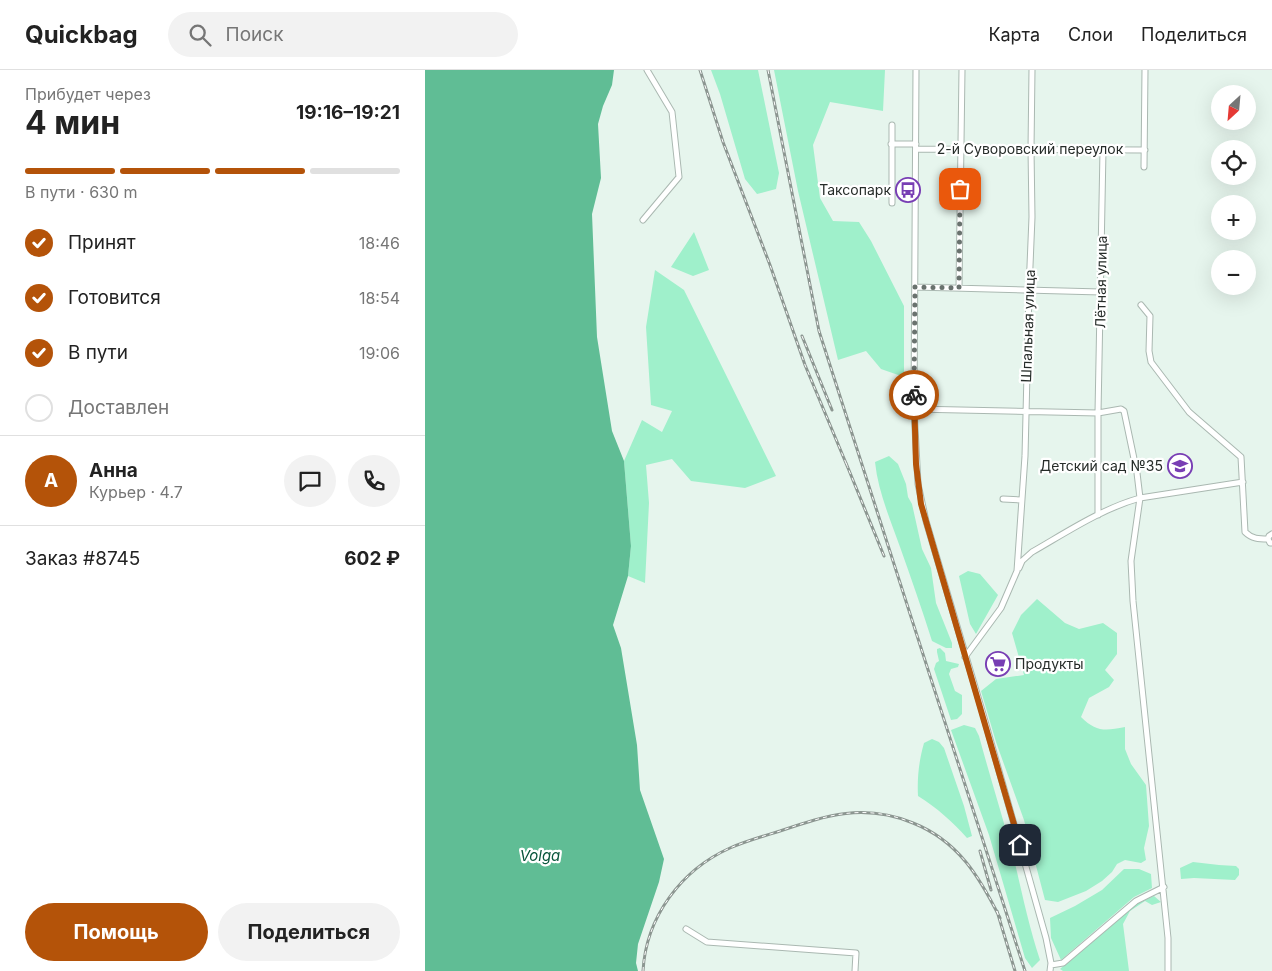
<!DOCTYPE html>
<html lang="ru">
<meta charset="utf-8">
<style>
:root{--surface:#fff;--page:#f2f2f2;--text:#222;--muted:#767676;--line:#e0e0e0;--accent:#b45309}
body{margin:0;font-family:Inter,sans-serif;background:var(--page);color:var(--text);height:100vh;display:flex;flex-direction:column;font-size:19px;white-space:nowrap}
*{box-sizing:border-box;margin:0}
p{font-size:16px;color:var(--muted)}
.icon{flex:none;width:28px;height:28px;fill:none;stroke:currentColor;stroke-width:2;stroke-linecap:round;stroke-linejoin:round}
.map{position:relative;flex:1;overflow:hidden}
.side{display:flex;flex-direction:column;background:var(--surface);width:425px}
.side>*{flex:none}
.needle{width:32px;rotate:206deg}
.buttons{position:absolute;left:786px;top:15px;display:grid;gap:10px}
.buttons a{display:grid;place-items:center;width:45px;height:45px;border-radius:50%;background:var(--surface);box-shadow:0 5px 20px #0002;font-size:25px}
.pin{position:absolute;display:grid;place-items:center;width:42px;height:42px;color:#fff;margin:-21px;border-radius:10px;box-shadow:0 2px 8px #0006}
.courier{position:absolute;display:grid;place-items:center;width:50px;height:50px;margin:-25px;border:4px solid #b45309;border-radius:50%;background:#fff;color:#222;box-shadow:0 1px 6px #0007}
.head em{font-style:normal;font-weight:700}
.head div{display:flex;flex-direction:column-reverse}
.head{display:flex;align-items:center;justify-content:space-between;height:85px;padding:0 25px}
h1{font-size:32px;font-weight:700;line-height:38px}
.bar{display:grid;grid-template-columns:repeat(4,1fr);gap:8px 5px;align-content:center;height:60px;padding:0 25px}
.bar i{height:6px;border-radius:4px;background:var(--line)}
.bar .current{background:var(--accent)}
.bar p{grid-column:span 4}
.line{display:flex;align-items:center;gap:12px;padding:0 25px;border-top:1px solid var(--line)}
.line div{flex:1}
.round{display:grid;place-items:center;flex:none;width:52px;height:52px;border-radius:26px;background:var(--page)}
ol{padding:0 25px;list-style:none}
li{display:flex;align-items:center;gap:15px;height:55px}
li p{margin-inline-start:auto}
li .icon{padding:5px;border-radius:50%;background:var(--accent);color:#fff;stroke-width:4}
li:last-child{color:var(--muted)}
li i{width:28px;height:28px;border:2px solid var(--line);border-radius:50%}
.button{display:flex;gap:10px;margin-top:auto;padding:10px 25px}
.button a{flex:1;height:58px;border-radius:30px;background:var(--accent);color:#fff;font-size:20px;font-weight:700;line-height:58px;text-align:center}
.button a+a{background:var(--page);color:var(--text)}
header{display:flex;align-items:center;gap:30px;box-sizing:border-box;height:70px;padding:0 25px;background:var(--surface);border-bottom:1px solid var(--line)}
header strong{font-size:24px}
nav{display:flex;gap:28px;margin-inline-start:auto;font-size:18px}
.search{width:350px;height:45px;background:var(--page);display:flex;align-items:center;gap:12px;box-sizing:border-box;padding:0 18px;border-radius:28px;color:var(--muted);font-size:19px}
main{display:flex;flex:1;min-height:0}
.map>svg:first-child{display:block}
</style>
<header>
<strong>Quickbag</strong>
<div class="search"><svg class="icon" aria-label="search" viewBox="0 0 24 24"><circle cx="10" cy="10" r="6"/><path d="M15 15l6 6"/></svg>Поиск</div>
<nav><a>Карта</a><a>Слои</a><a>Поделиться</a></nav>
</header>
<main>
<section class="side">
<div class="head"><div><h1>4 мин</h1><p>Прибудет через</p></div><em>19:16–19:21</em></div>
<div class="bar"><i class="current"></i><i class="current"></i><i class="current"></i><i></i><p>В пути · 630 m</p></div>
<ol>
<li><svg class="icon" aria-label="check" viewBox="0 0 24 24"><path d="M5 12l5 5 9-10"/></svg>Принят<p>18:46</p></li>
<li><svg class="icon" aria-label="check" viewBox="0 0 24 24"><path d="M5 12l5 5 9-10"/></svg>Готовится<p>18:54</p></li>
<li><svg class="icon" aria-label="check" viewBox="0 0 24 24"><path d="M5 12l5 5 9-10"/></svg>В пути<p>19:06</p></li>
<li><i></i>Доставлен</li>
</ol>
<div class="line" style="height:90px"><b class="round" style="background:var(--accent);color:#fff">А</b><div><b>Анна</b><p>Курьер · 4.7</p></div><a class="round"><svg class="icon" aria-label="chat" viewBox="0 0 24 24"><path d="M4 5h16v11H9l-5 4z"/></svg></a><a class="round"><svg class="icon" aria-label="phone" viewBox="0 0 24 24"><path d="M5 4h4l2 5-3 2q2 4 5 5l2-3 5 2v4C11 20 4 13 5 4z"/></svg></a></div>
<div class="line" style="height:65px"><div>Заказ #8745</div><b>602 ₽</b></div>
<div class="button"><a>Помощь</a><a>Поделиться</a></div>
</section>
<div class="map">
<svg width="847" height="901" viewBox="0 0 847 901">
<rect width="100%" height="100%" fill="#e6f5ed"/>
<path fill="#9ff0cb" d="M286,0h47l21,103 -3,16 -19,5 -12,-15 -25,-85z
M349,0h111l-2,41 -53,-9 -17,43 7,53 13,23 26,1 12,19 33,65v71l-23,-8 -15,-18 -28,9 -40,-169z
M269,162l15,38 -16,6 -22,-9z
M230,200l29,20 92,186 -31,12 -54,-7 -19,-22 -26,6 3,38 -4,80 -17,-7 3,-30 -7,-85 18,-41 20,12 10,-21 -21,-6 -5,-78z
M464,386l9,8 8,20 2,13 4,7 10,45 9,19 5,35 16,40v5h-6l-14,-7c-10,-32 -21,-63 -32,-94 -10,-28 -22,-56 -25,-85z
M543,501l12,3 18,21 -22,39 -6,-10 -11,-48z
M612,529l28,24 14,6 24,-6 14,10v21l-12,16 9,10 -5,7 -20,11 -8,19c15,15 24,14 44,10v22l6,15 15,21 3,41 -5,22 2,12 -5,3 -16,-3 -8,4 -5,8 -10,9 -16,10 -28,11 -13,-2 -21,-80 -28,-78 -15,-51 15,-12 28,-4 -12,-42 9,-18z
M515,578l5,5 1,8 13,3 -1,3 -7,2 -2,5 6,17 7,4v19l-5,5 -6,1 -17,-51 2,-6 3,-2 -2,-9v-3z
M539,655l11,3 4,8c11,41 24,82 35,123 8,34 15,68 26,101l-8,8 -7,-10 -36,-123 -38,-105z
M507,669l7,3 5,6 20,58 8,30 -5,2c-15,-17 -30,-30 -49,-42 -1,-19 1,-35 6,-53z
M768,792l26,3 17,1 3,3v6l-4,5 -41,-2 -13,1 -1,-11z
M699,799h15l12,5 1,14 -18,9 -73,63 -10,-22 -1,-20 25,-12 27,-16z
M729,826l7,6 -9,3 -7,-4 -15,10 -7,13 6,47h-66l-3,-2 68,-61z"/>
<path fill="#60bd95" d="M0,0h189l-2,15 -9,21 -5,18 3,54 -9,36 5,123 15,94 12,30 7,85 -3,30 -15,49 8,23 16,97 3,45 24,69 -5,23 -21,62 -2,19 2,8h-213z"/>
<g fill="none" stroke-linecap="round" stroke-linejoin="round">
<defs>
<path id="minor" d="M491,0l-2,339 4,75 8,37 57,193 63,224 5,25 -1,8
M467,55v78
M466,74h25
M491,79l229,1
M719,97l1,-97
M218,150l36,-43 -7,-65 -25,-42
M490,217l186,5
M534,218l3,-218
M716,235l9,11 -1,35 2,11 38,50 52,45 4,75c7,7 14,7 23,7
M489,339l184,4 23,-4 3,2 13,62 3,25 -9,63 2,40 35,337v33
M578,429l18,1
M673,445v-102l5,-263
M847,464l-3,2 -1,3 2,4h2
M594,498l3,-7 10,-9c35,-20 69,-43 108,-54l103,-16
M540,587l36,-49 16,-37 8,-115 4,-166 3,-73 -1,-68 1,-79
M261,859l21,13 149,11 -1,18
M626,895l12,-2 73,-62 28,-14"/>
</defs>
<use href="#minor" stroke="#aab8b1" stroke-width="7"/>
<use href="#minor" stroke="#fff" stroke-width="5"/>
<defs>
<path id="rail" d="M275,0l23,72 47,123 35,100 43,103
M343,0l51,261 206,640
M377,266l30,74
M421,393l38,93
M555,781l11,39
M572,841l18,60
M218,901c3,-54 38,-101 87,-123 16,-7 34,-12 50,-17 47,-16 84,-28 133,-8 45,18 66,53 87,95"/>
</defs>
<use href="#rail" stroke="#8c9691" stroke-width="3"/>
<use href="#rail" stroke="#fff" stroke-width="1" stroke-dasharray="4" stroke-linecap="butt"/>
</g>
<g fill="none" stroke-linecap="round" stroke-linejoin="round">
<path stroke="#69726e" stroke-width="5" stroke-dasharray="0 9" d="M489,325l1,-108 44,1 1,-99"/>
<path stroke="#b45309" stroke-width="6" d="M489,325l2,69 5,40 99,341"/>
</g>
<defs>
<symbol id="bus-ring" viewBox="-11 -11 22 22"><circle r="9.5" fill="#fff" stroke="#783eb4" stroke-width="1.5"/><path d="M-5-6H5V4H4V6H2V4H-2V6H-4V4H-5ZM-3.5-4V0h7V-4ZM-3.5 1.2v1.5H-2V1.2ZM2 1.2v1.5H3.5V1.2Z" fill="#783eb4"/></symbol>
<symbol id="school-ring" viewBox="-11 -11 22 22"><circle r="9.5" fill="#fff" stroke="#783eb4" stroke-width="1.5"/><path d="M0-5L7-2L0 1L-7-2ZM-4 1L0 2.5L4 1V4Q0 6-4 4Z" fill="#783eb4"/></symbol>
<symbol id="supermarket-ring" viewBox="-11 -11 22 22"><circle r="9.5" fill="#fff" stroke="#783eb4" stroke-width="1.5"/><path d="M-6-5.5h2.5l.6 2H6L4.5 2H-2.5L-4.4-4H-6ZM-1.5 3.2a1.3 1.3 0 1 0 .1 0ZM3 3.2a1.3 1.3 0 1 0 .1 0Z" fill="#783eb4"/></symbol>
</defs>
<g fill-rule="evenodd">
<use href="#bus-ring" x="469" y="106" width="28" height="28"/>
<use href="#school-ring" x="741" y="382" width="28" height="28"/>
<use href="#supermarket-ring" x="559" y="580" width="28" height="28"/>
</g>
<g text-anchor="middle" stroke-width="4.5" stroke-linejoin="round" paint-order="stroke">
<g font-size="14" fill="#262c29" stroke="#fff">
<text x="605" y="84">2-й Суворовский переулок</text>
<text transform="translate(676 212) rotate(-89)" y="5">Лётная улица</text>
<text transform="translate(603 256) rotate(-88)" y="5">Шпальная улица</text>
</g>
<g font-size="14" fill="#262c29" stroke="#fff" text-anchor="end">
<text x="466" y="125">Таксопарк</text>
<text x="738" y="401">Детский сад №35</text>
<text x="590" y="599" text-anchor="start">Продукты</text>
</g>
<g font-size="15" font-style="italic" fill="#09563c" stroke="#fff">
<text x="115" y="791">Volga</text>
</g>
</g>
</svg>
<div class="buttons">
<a><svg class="needle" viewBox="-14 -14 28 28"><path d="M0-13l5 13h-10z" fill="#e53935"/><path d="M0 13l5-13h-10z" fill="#767676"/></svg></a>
<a><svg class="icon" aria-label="locate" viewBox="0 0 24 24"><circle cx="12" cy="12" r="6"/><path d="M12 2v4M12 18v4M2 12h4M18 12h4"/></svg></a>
<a>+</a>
<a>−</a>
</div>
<div class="pin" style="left:535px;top:119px;background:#ea580c"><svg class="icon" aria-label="bag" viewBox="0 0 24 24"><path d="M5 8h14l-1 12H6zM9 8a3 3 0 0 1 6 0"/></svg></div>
<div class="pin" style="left:595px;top:775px;background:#1f2937"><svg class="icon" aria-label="home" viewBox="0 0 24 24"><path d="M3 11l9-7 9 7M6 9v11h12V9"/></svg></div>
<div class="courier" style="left:489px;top:325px"><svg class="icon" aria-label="bike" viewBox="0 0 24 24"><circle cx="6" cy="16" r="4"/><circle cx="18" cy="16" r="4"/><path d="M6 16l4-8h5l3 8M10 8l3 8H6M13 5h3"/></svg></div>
</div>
</main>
